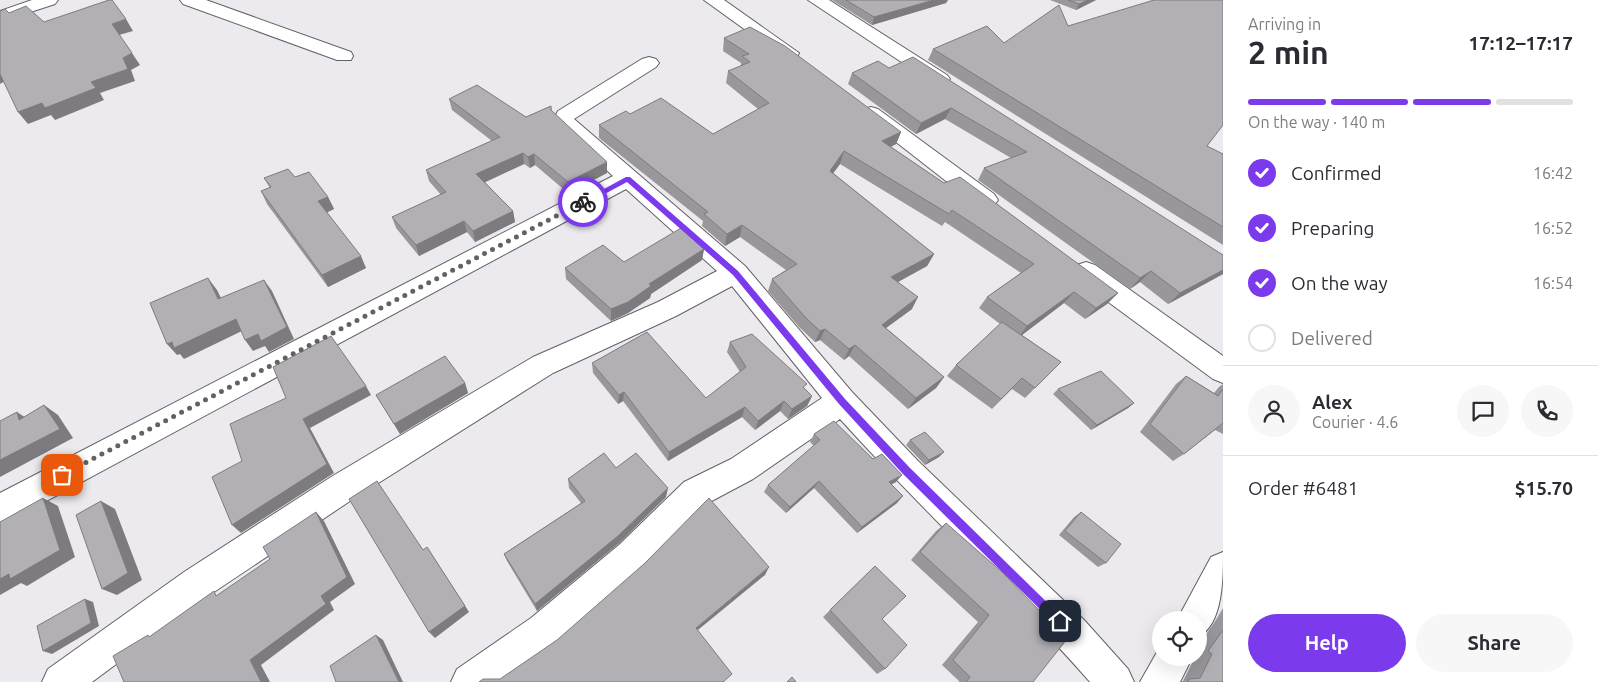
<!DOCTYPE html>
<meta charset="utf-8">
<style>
:root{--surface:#fff;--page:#f7f7f7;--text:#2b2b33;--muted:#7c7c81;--line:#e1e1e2;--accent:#7c3aed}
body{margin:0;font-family:Ubuntu,sans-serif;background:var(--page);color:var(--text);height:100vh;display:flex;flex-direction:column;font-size:19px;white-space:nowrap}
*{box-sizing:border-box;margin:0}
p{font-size:16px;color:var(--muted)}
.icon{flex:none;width:28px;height:28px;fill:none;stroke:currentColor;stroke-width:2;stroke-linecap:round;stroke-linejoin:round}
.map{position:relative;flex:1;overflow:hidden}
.drawer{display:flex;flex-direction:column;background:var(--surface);width:375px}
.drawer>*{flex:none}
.buttons{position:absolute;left:1152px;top:611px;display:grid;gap:10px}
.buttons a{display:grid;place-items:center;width:55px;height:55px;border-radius:50%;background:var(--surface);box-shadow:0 5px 20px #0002;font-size:25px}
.pin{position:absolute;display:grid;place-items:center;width:42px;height:42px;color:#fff;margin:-21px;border-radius:10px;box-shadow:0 2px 8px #0006}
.courier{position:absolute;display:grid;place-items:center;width:50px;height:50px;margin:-25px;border:4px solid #7c3aed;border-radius:50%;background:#fff;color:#222;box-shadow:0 1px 6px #0007}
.overview em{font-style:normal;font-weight:600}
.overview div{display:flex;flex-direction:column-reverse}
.overview{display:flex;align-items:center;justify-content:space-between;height:85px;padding:0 25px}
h1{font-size:32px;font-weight:600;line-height:38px}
.bar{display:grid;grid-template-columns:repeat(4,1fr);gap:8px 5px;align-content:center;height:60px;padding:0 25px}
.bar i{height:6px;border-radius:4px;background:var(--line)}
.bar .selected{background:var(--accent)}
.bar p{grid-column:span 4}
.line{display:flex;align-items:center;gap:12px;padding:0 25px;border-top:1px solid var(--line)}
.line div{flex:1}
.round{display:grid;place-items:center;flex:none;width:52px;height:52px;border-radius:26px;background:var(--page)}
ol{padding:0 25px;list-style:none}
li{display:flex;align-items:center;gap:15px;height:55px}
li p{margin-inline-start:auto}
li .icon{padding:5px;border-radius:50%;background:var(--accent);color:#fff;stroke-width:4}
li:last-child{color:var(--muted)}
li i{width:28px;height:28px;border:2px solid var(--line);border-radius:50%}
.button{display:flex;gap:10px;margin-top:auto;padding:10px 25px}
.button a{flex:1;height:58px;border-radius:30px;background:var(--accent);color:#fff;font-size:20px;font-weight:600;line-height:58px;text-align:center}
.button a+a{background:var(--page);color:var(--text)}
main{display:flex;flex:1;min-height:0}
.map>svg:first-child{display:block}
</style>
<main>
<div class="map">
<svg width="1223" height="682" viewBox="0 0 1223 682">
<rect width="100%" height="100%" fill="#eceaee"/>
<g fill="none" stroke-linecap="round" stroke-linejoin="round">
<defs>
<path id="minor" d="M32,0h26l-3,4 -55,18v-11z
M180,0h26l145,52 2,4 -2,4h-14l-154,-56z
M704,0h20l75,53 -2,4h-14z
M808,0h21l118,75 3,4 -3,4h-14z
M649,57l7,2 3,4 -3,4 -82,52 171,147 107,126 66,69 167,160 43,48 6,13h-44c-80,-91 -169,-173 -250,-263l-87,60 -47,25 -63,65 -86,75 -55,38h-51l6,-13 74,-51 88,-73 65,-63 47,-23 91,-61 -90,-112 -56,30 -123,57 -200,126 -145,97 -116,86h-50l6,-13 136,-97 147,-95 99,-59 103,-61 125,-55 59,-31 -91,-82 -626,337v-33l613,-317 -60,-56 5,-9 84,-52z
M871,107l7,2 116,85 4,6 -4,6 -8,2 -8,-2 -114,-89 -3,-4 3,-4z
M1086,262l9,3 128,91v27l-10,-4 -136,-100 -4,-7 4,-7z
M1223,552c0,26 0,72 -24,84v-16h-22l34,-63z
M1161,645v13h31l-12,24h-40z"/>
</defs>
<use href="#minor" stroke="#636165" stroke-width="2"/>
<use href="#minor" fill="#fff" fill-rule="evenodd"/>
</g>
<path fill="#99979c" d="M832,0h116l-2,3 -74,22z
M1050,0h46l-20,10z
M1068,26l139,120 16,8v91l-295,-185 5,-11 71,-6z
M724,38l177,94 -5,12 -5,3 53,36 174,110 -11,11 -22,15 -21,-16 -42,32 39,27 -36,36 -13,-9 -20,20 -45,-33 9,-11 44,-41 -21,-16 8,-11 34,-24 -76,-51 -3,4 -102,-62 -7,9 101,81 -7,12 -29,16 14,27 -26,19 58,49 -8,11 -28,21 -59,-53 -5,4 -24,-20 -5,2 -15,-14 -32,-37 4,-12 14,-9 -46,-33 -15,9 -23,-20 1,-5 -104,-83v-13l31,-11 83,20 45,-25 -32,-26 2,-12 13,-5v-3l-18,-12z
M889,68l334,187v19l-55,30 -28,-22 -10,7 -152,-109 6,-12 27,-10 -66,-39 -29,15 -68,-50 4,-11z
M449,99l77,18 25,-11 1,5 55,62 -39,20 -33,-28 -5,3 -6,-4 -39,18 28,29 2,11 -40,20 -8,-10 -48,24 -23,-28 -4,-11 49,-22 -12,-14 -3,-11 66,-29 -40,-31z
M295,177l33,20 6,12 -7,3 39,56 -38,19 -61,-83 -6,-13 9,-3 -6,-10z
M704,249l-2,11 -51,34 -1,4 -22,15 -17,8 -45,-42 -1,-11 59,-6z
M730,342l75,47 7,7 -5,10 -19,13 -8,-8 -25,19 -13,-13 -74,44 -45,-60 -5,3 -25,-31 -1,-10 114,35 34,-26 -13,-20z
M1186,376l28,17 5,-6 4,-3v50l-8,-4 -31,24 -11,7 -33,-29 36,-48z
M465,383l3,10 -68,41 -24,-39z
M1058,389l76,14 -6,5 -37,22 -38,-36z
M814,434l82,48 -4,2 5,19 -40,30 -43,-45 -28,25 -22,-21 4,-7 46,-39 -4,-4z
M910,440l29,17 -14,8 -19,-20z
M616,468l50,29 -48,47 -81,67 -30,-50 -3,-7 77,-51 -12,-15 -1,-9z
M1081,512l25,51 -8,4 -39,-32 15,-18z
M946,523l87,159h-74v-1l-17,-16 36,-43 -67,-62 25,-29z
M875,566l10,103 -8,5 -54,-57z
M1223,608v74h-44l4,-1 11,-22 -2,-1h7v-14l15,-21z"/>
<path fill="#7d7b7f" d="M934,0h14l-2,3 -74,22 2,-8z
M1088,0h8l-20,10 3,-6z
M126,19l7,12 -14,4 -7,-11z
M132,53l8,12 -9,5 4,11 -35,12 4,7 -49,20 -4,-5 -23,9 -10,-12 73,-30 32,-24z
M0,72l7,8 -7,4z
M951,108l-6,11 -29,15 5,-11z
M901,132l-5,12 -19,9 5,-12z
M844,151l-4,13 -14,19 4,-12z
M523,153l1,11 -45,21 -3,-11z
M534,154l1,11 -5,3 -2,-11z
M607,162v11l-39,20v-11z
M328,197l6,12 -10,5 -6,-13z
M513,211l2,11 -40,20 -2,-11z
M464,221l3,11 -48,24 -3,-11z
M742,225l-2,12 -15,9 2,-12z
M704,249l-2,11 -51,34 -1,4 -22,15 -17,8v-12l38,-25z
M934,254l-7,12 -42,23 6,-12z
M361,256l5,12 -38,19 -6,-12z
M1223,270v4l-55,30 12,-11z
M1151,271l-11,11 -10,7 10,-11z
M208,278l9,12 10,20 -9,-11z
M264,280l8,11 22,48 -25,13 -4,-6 -12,5 -8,-11z
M1074,292l-10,11 -46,35 9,-12z
M1118,293l-11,11 -22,15 11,-11z
M918,297l-6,12 -37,27 7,-11z
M236,319l8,11 -60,29 -4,-5 -3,1 -10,-11z
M825,329l-5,11 -5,2 5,-11z
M855,345l-6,11 -5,4 5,-11z
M944,377l-8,11 -28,21 8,-11z
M465,383l3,10 -68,41 -6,-10z
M366,386l5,9 -61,33 24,45 -93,60 -9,-8 71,-106z
M624,392l-1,9 -5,3 1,-9z
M812,396l-5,10 -19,13 4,-10z
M784,401l-4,10 -25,19 3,-9z
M1134,403l-6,5 -37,22 6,-5z
M44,405l14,10 15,23 -73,39v-17z
M745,407l-3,10 -74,44 1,-9z
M17,412l15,10 -13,-2z
M944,452l-5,5 -14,8 4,-5z
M902,475l-6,7 -12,6 5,-6z
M819,481l-5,7 -28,25 4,-6z
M668,488l-2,9 -48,47 -81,67 -2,-7z
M903,496l-6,7 -40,30 5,-6z
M43,498l15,8 17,51 -48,29 -6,-3 -21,12v-16z
M101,501l14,8 27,71 -25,15 -15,-6z
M316,512l8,9 31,63 -25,18 4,8 -73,55 9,17h-9l-11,-22 71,-64z
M427,547l42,65 -34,26 -6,-6z
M769,567l-4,8 -72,59 3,-6z
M85,599l8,3 6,24 -47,28 -9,-3z
M376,635l7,5 20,42h-4z"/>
<path fill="#b2b0b5" stroke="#7d7b7f" d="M109,0h3l14,19 -14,5 20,29 -9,5 5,11 -37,13 5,6 -51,20 -3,-5 -24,9 -18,-38v-63l5,-2 4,4 17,-7 18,16z
M846,0h88l-60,17z
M1068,0h20l-9,4z
M1154,0h69v125l-16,21 16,8v73l-290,-178 54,-23 17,17 55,-38 9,21z
M750,27l35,19 116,86 -19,9 62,42 16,-6 158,116 -22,15 -22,-16 -47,34 -40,-29 47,-33 -82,-54 -3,4 -105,-63 -14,20 104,83 -43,23 27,20 -36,28 62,52 -28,21 -61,-53 -6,4 -24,-20 -5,2 -15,-14 -33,-38 25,-15 -55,-39 -15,9 -23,-20 4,-2 -109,-87 27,-14 4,3 31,-16 52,36 56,-31 -41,-32 22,-9 -8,-6 7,-2 -25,-16z
M913,57l310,198v15l-43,23 -29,-22 -11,7 -156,-110 43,-16 -76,-44 -30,15 -69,-50 26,-12 11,7z
M477,85l49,32 25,-11v4l56,52 -39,20 -34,-28 -6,3 -5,-4 -47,21 37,37 -40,20 -9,-10 -48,24 -24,-28 54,-25 -20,-22 74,-33 -51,-38z
M288,169l7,8 14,-5 19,25 -10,4 43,55 -39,19 -61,-84 10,-4 -7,-9z
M681,228l23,21 -55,35 2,2 -23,16 -17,7 -46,-41 38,-23 21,17z
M208,278l10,21 46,-19 23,47 -26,14 -3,-7 -13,6 -9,-21 -62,29 -2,-6 -5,2 -17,-41z
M1002,322l59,40 -26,26 -13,-10 -21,21 -45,-34z
M647,332l59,66 40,-31 -16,-25 22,-8 55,50 -4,3 9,9 -20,13 -8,-8 -26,20 -13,-14 -76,45 -45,-60 -5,3 -27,-32z
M331,336l35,50 -63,33 24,45 -95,61 -20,-48 30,-16 -12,-37 56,-26 -13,-31z
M445,356l20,27 -71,41 -18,-29z
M1101,371l33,32 -37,22 -39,-36z
M1186,376l32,20 5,-7v34l-39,31 -34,-30z
M44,405l16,24 -60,31v-39l17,-9 2,8z
M834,421l39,38 9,-5 20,21 -13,7 14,14 -41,31 -43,-46 -29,26 -22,-22 52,-45 -6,-6z
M925,432l19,20 -15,8 -19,-20z
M604,453l12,15 20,-15 32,35 -50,48 -83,68 -31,-50 81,-53 -17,-22z
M377,481l46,69 4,-3 38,59 -36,26 -80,-133z
M43,498l17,52 -50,29 -1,-5 -9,5v-57z
M709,498l60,69 -73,61 36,46 -9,8h-244l4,-3h17l57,-39 88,-77z
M101,501l27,72 -26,16 -26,-74z
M316,512l31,65 -26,19 5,8 -76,56 11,22h-137l-11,-26 35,-21 1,2 65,-46 2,5 54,-37 -7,-12z
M1081,512l40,32 -15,19 -41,-32z
M946,523l56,49 65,67 -34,43h-67l4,-5 -17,-17 36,-45 -69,-63z
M875,566l31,30 -24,23 25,26 -22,24 -55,-59z
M85,599l6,24 -48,28 -6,-25z
M1223,630v52h-35l1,-3 11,-1 12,-24 -4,-3z
M376,635l23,47h-63l-6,-16z
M792,677l4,5h-9z"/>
<path fill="#7c3aed" d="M626,177h4l108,94 107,128 65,69 153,150v7h-7l-153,-151 -64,-70 -106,-129 -106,-93 -41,22 -6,-2z"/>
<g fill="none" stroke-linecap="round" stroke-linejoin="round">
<path stroke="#626264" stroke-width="5" stroke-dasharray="0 9" d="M62,475l521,-273"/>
</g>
</svg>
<div class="buttons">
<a><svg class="icon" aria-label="locate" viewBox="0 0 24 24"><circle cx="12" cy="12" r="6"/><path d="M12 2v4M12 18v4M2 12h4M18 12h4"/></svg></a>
</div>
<div class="pin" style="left:62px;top:475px;background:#ea580c"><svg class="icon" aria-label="bag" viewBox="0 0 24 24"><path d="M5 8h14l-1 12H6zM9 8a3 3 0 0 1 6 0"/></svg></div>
<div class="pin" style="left:1060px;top:621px;background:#1f2937"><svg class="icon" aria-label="home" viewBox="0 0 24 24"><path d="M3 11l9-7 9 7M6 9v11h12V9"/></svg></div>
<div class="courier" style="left:583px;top:202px"><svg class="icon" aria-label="bike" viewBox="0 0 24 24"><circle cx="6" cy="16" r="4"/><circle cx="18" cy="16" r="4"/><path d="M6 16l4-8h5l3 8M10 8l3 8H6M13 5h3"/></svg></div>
</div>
<section class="drawer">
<div class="overview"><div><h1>2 min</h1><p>Arriving in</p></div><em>17:12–17:17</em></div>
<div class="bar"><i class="selected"></i><i class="selected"></i><i class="selected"></i><i></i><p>On the way · 140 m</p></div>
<ol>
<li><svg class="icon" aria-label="check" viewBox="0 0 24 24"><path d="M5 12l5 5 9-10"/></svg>Confirmed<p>16:42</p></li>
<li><svg class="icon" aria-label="check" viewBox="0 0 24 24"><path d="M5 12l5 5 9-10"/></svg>Preparing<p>16:52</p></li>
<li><svg class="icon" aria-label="check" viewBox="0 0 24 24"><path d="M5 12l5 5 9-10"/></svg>On the way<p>16:54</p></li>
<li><i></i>Delivered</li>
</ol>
<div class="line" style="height:90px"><a class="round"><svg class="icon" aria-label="person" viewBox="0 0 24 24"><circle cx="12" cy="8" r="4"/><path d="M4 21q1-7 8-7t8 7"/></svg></a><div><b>Alex</b><p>Courier · 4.6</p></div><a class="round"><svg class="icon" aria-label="chat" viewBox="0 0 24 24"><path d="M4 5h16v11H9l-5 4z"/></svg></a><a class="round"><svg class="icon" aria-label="phone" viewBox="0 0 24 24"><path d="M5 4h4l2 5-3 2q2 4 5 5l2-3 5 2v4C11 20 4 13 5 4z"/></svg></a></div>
<div class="line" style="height:65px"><div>Order #6481</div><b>$15.70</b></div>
<div class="button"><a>Help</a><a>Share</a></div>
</section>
</main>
